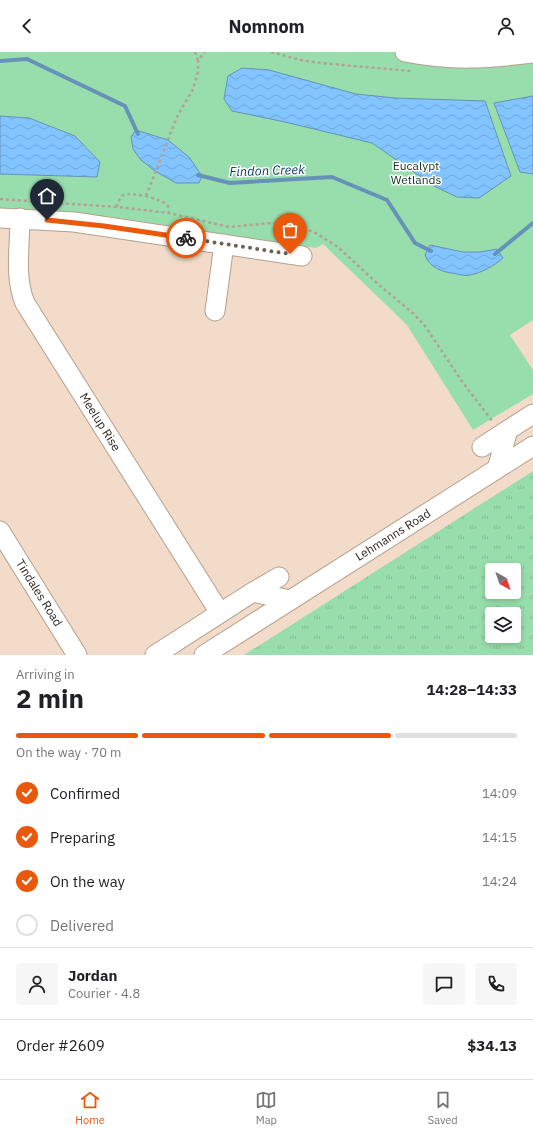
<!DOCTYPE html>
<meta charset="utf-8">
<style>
:root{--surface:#fff;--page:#f6f6f6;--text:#202124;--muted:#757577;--line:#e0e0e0;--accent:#ea580c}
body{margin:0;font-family:"IBM Plex Sans",sans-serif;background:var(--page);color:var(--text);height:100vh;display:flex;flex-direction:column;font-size:15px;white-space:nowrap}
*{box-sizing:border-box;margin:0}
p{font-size:13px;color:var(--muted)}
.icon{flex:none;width:22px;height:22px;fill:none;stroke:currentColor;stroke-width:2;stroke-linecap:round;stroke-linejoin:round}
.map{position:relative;height:603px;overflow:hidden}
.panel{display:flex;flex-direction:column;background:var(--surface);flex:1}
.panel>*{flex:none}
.needle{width:26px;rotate:140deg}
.controls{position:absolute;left:485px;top:511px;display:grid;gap:8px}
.controls a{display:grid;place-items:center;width:36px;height:36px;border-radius:4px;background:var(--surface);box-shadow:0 2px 6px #0003;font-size:20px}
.pin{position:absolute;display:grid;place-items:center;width:34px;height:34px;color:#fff;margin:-41px -17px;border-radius:50% 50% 50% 0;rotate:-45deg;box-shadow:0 0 4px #0007}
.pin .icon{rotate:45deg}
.courier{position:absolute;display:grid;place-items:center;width:40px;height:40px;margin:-20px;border:3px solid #ea580c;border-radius:50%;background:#fff;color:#222;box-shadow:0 1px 5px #0007}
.overview em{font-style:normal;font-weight:800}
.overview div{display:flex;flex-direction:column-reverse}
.overview{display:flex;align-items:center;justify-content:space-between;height:68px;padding:0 16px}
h1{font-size:26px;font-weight:800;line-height:30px}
.bar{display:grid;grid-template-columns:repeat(4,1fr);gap:6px 4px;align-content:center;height:48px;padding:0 16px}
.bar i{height:5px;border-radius:3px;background:var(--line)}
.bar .on{background:var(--accent)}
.bar p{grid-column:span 4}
.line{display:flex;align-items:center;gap:10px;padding:0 16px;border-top:1px solid var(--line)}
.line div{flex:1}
.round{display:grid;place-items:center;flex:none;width:42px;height:42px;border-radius:4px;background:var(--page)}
ol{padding:0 16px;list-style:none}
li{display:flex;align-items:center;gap:12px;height:44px}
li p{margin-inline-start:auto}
li .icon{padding:4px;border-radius:50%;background:var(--accent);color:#fff;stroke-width:4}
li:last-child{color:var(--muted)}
li i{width:22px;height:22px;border:2px solid var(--line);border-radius:50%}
header{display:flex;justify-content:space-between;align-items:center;height:52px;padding:0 16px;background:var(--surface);font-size:18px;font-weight:800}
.tab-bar{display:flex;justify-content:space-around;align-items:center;height:56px;border-top:1px solid var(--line);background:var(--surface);font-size:11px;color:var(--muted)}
.tab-bar a{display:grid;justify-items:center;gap:2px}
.tab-bar .on{color:var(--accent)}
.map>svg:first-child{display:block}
</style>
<header><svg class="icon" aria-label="back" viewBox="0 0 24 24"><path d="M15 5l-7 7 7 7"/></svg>Nomnom<svg class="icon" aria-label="person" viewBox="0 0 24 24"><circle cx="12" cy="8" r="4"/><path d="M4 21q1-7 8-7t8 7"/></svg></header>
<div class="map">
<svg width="533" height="603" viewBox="0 0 533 603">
<defs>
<pattern id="grass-tufts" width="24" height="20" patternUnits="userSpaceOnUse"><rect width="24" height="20" fill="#98deac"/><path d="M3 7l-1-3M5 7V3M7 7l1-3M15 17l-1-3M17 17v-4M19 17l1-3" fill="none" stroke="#83be93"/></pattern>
<pattern id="water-waves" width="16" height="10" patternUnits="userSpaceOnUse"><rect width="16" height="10" fill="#82c4ff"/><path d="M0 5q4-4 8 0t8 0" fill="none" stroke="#70a8da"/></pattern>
</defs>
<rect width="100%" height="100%" fill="#f2dcc9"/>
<path fill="url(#grass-tufts)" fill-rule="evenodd" d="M533,419v184h-289zM492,518h22v22h-22zM492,562h22v22h-22z"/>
<path fill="#98deac" d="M0,0h398l135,4v264l-23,15 23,35v24l-60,36 -66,-105 -84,-81 -7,4 -204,-31 -112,-8z"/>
<path fill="url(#water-waves)" stroke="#6692b9" d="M242,16l27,2 87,24 39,4 90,3 26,75 -32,22 -22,-1 -23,-11 -62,-43 -87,-21 -53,-11 -8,-12 4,-23z
M533,44v78l-13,-2 -26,-69z
M0,64l29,2 46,18 25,26 -3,15 -97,-3z
M136,78l32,10 21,17 13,19 -3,7h-23l-21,-12 -14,-11 -8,-11 -2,-12z
M430,193l33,7h17l17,-3 6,9c-9,8 -22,15 -33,17 -4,1 -9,0 -13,-1 -13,-2 -27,-5 -32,-19z"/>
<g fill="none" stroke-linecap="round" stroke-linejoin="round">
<path stroke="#6692b9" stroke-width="4" d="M0,9l27,-2 98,47 13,28
M198,123l32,8 102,-6 55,23 28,43 16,8
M495,202l38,-31"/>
<defs>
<path id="minor" d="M405,0c46,9 81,7 128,1
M0,166l74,4 228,34
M20,166c0,28 -6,59 5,85l195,310
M215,259l9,-67
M482,395l26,-17
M497,417l11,-39 25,-16
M0,479l77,124
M253,540l26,-15
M155,603l98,-63 37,8
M204,603l329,-209"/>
</defs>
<use href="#minor" stroke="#b59f8d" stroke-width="21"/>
<path stroke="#b3a192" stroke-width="2.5" stroke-dasharray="3 3" stroke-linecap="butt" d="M195,0l3,8
M271,0l30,8 19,3 91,8
M146,144l31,-79 16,-28 5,-17v-12l7,-8
M0,147l117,8 52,6 60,14 42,-4 12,1 15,3 16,5 24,15 41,38 35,29 11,12 36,54 32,42
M117,155l1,-5 5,-7c10,-3 38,3 45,11l1,7"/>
<use href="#minor" stroke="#fff" stroke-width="19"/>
</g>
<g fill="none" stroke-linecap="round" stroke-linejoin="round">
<path stroke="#6d6055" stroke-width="4" stroke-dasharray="0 7.2" d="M186,186l104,16"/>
<path stroke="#ea580c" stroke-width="5" d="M47,168l57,6 82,12"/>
</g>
<g text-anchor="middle" stroke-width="3" stroke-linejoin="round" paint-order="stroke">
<g font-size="12" fill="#10311c" stroke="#fff">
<text x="416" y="118">Eucalypt<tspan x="416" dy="14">Wetlands</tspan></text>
</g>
<g font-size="12" fill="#261e17" stroke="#fff">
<text transform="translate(100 370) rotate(58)" y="4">Meelup Rise</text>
<text transform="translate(393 483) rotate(-32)" y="4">Lehmanns Road</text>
<text transform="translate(39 541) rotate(58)" y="4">Tindales Road</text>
</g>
<g font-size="13" font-style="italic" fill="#06395e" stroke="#fff">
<text transform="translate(267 118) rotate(-2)" y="5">Findon Creek</text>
</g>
</g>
</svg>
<div class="controls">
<a><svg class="needle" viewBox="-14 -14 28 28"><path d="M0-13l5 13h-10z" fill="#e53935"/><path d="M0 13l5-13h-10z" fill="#757577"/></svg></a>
<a><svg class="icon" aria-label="layers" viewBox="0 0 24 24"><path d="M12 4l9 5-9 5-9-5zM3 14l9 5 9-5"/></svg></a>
</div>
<div class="pin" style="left:290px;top:202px;background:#ea580c"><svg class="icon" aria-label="bag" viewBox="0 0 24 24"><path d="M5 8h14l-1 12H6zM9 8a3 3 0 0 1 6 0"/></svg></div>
<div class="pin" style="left:47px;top:168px;background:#1f2937"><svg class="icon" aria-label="home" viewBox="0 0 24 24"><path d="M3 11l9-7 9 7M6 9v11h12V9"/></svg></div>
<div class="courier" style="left:186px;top:186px"><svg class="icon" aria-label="bike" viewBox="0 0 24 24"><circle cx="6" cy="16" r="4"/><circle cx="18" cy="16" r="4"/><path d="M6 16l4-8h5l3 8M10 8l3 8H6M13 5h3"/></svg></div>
</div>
<section class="panel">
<div class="overview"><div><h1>2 min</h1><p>Arriving in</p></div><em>14:28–14:33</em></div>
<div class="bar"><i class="on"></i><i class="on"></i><i class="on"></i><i></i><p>On the way · 70 m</p></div>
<ol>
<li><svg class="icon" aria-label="check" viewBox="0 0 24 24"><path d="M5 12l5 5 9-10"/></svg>Confirmed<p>14:09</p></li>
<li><svg class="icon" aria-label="check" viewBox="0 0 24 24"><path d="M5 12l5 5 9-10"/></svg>Preparing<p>14:15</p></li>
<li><svg class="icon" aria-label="check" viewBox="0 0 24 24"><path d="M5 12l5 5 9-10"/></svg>On the way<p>14:24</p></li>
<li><i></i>Delivered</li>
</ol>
<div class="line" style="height:72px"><a class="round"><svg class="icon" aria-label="person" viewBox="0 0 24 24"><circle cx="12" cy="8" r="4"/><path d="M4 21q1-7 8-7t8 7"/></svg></a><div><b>Jordan</b><p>Courier · 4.8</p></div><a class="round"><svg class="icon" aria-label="chat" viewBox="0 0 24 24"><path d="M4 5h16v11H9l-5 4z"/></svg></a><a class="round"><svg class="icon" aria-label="phone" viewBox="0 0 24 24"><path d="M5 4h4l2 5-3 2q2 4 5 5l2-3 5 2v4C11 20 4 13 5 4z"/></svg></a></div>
<div class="line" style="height:52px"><div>Order #2609</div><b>$34.13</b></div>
</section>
<nav class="tab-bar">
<a class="on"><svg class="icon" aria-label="home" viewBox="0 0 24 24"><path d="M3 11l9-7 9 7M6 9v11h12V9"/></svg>Home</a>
<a><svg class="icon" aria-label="map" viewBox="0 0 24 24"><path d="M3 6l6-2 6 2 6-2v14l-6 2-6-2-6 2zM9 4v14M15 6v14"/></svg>Map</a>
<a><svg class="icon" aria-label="saved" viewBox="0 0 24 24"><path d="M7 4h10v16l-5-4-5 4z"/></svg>Saved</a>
</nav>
